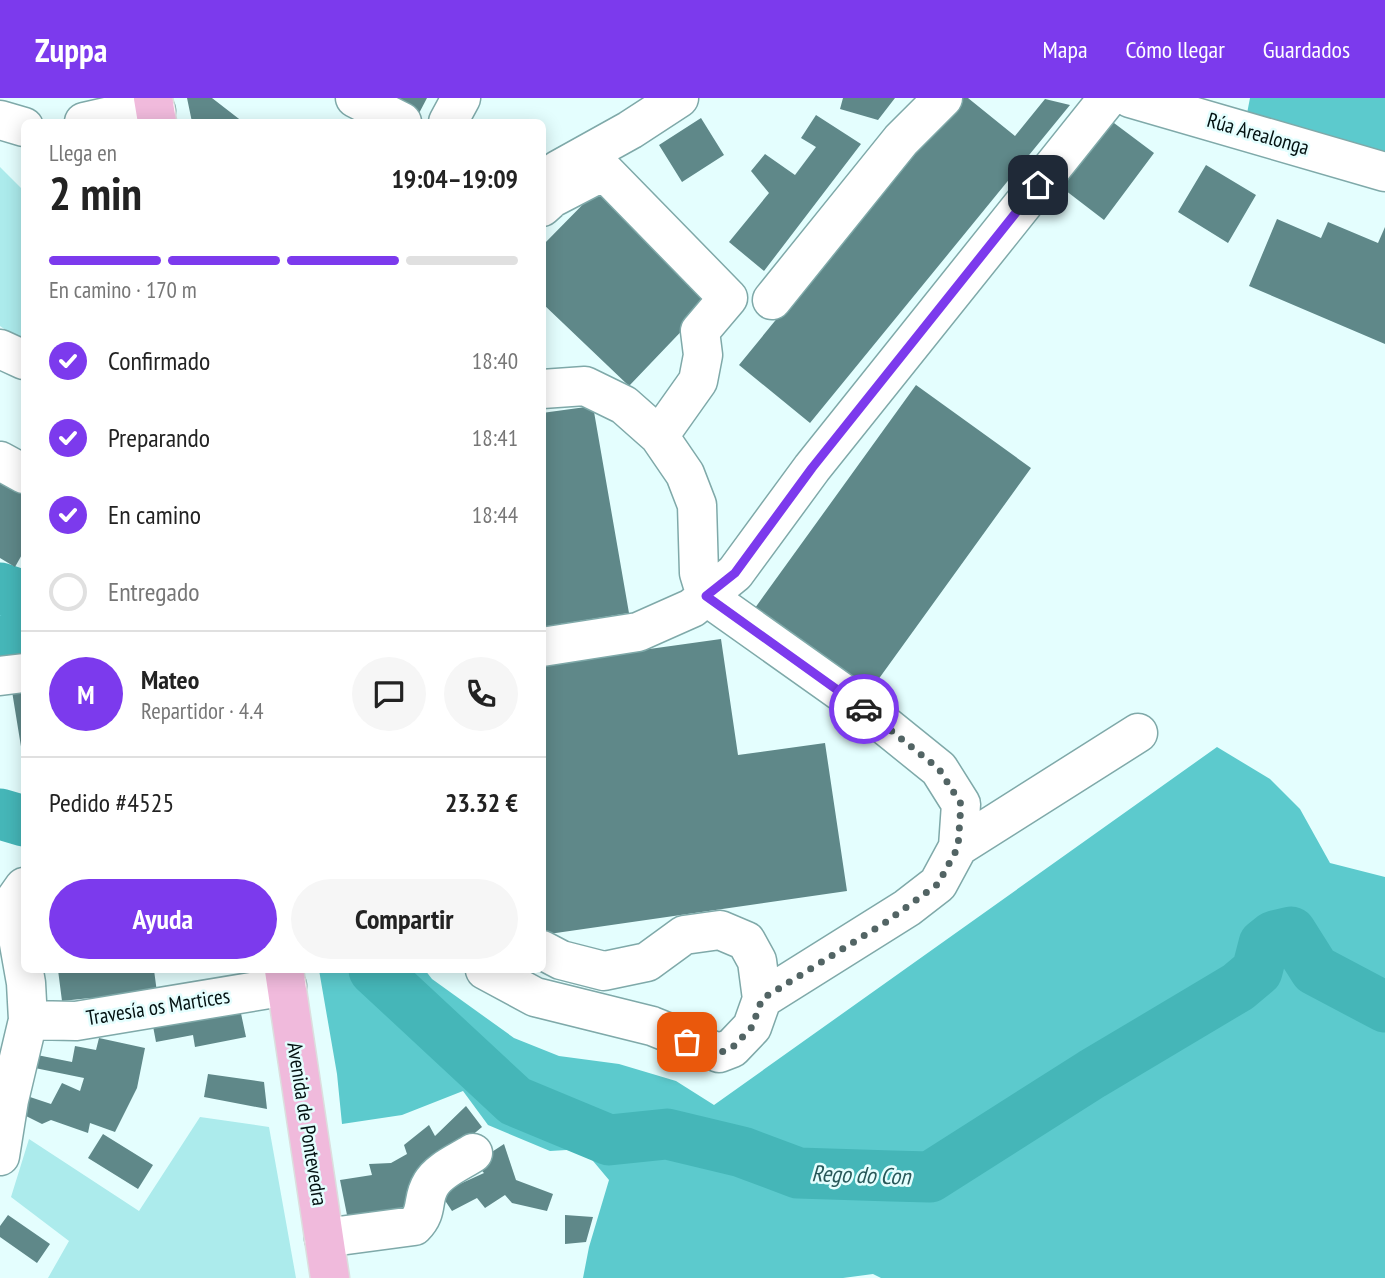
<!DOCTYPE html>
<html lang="es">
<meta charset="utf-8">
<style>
:root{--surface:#fff;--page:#f6f6f6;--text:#222;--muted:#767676;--line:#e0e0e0;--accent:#7c3aed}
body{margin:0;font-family:"PT Sans Narrow",sans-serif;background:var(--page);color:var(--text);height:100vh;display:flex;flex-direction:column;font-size:26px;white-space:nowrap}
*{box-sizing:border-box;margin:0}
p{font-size:23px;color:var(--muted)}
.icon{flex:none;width:38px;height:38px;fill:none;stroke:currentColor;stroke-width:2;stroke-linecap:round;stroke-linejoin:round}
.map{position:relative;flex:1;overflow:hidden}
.sheet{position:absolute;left:21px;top:21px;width:525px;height:854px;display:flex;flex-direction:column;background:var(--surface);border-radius:10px;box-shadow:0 4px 18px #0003}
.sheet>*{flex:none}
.pin{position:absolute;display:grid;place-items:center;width:60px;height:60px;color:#fff;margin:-30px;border-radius:14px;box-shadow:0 4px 10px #0006}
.courier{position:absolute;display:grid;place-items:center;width:70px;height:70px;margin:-35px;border:5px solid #7c3aed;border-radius:50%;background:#fff;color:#222;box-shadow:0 2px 9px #0007}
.overview em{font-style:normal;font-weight:600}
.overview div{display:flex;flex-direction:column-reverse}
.overview{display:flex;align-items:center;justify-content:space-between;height:119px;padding:0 28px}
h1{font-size:46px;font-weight:600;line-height:52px}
.bar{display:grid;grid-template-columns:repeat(4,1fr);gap:10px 7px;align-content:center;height:84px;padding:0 28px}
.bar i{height:9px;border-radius:5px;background:var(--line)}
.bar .active{background:var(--accent)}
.bar p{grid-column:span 4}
.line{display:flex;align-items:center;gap:18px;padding:0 28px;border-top:2px solid var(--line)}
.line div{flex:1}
.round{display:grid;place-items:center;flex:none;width:74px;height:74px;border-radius:37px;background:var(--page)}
ol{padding:0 28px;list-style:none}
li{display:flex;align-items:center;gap:21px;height:77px}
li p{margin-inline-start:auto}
li .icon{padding:7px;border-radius:50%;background:var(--accent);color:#fff;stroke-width:4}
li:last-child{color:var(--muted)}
li i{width:38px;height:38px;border:4px solid var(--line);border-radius:50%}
.button{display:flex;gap:14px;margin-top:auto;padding:14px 28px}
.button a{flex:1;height:80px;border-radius:42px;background:var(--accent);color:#fff;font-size:28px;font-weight:600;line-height:80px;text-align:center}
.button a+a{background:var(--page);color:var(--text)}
header{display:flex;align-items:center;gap:42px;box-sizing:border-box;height:98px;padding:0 35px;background:var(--accent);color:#fff}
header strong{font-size:33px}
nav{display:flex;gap:38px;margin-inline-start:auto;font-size:24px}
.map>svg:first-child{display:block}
</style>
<header>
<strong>Zuppa</strong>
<nav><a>Mapa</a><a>Cómo llegar</a><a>Guardados</a></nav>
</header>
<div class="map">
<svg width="1385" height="1180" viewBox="0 0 1385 1180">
<rect width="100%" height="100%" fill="#e4fefe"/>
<path fill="#acebec" d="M0,69l24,24v152l-24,-17z
M200,1019l69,10 27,151h-248l21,-37 -58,-44 18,-58 110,72z"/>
<path fill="#5ccacd" d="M1250,0h135v74l-141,-43z
M0,490l24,8v36l-24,10z
M1217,649l53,32 30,30 30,54 55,14v401h-504l-8,-4 -30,4h-260l6,-31 20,-67 -26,-31 -33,2 -62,-26 -25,-34 -61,24 -60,9 -5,-50 -18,-104h106l7,9 82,59 45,18 60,8 57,17 38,24z"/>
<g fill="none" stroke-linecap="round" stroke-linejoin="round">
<path stroke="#45b6b8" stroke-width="51" d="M0,490l24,8
M0,545l24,-8
M0,716l24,7
M374,872l141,131 94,39 58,-6 75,18 56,21 94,3 38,1 162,-103 146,-87 19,-16 7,-27 10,-8 17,-4 24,38 70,37"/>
</g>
<path fill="#5f8889" d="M187,0h25l31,24h-51z
M377,0h50l-11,21z
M843,0h52l-17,22 -38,-11z
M957,0h11l47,38 30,-37 25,6 -260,318 -71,-58z
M816,17l45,29 -97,127 -35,-29 40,-49 -18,-22 14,-17 30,21 21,-28 -15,-9z
M701,20l23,37 -42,27 -23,-37z
M1110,22l44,33 -50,67 -43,-33z
M1206,67l50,30 -28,48 -50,-31z
M600,89l115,109 -86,90 -87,-83v-57z
M1277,121l44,19 7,-16 50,21 7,-16v117l-136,-58z
M916,287l115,83 -161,223 -115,-83z
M593,308l36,207 -87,14v-214z
M0,371l24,13v69l-9,16 -15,-9z
M721,541l17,116 87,-12 22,148 -305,44v-271z
M24,585v75l-1,1 -12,-74z
M58,872h96l4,30 -69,7 1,-9 -28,3z
M239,906l7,33 -51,10 -2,-12 -37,7 -4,-21z
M99,940l46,10 -8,40 -22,44 -25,-9 -2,10 -37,-13 -9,4 -22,-11 7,-17 24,8 11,-21 18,8 4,-13 -59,-12 2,-13 45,9 3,-16 21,4z
M208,976l56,8 3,27 -63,-12z
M466,1008l16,21 -71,59 2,30 -64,9 -9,-45 32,-5 -3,-11 22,-1 16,-9 -3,-9 25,-20 6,11z
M103,1036l50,31 -15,24 -50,-31z
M504,1046l12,36 37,14 -6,17 -35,-8 -7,-8 -20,13 -8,-10 -25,13 -12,-18 44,-20 -9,-10z
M8,1117l42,29 -13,19 -37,-26v-11z
M565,1117l28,2 -7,25 -21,2z"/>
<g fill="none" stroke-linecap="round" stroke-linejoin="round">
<defs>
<path id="minor" d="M355,0l47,24
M1130,0l255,74
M0,22l24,7
M84,24l31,-7 41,-4
M448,24l13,-24
M558,72l72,-40 49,-32
M542,109l10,-9 52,-27 124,127 -28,33 3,24 -5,26 -39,55
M772,202l129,-160 42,-42
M0,251l24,11
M542,291l43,-3 39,19 35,31 26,38 12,31 2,68 7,23 155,110 78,63 22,35 -3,43 -20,37 -31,24 -145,91
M0,363l24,13
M542,549l96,-15 54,-24 43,-35 77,-105 296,-370
M0,578l24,-3
M958,749l180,-114
M485,872l50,27 117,29 67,27 13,-5 20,-21 10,-28 -5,-38 -11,-20 -26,-11 -36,5 -37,27 -43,9 -43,-11 -19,-10
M28,922l48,1 211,-35
M0,1058l9,-56 19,-80 -2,-37 -14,-79 12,-17
M324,1140l90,-12c15,-15 7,-26 17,-42 8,-14 28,-22 42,-31"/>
<path id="major" d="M153,0l4,24
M284,872l46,308"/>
</defs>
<use href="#minor" stroke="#7fa9a9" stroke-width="41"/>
<use href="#major" stroke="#dcdede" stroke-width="41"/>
<use href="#minor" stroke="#fff" stroke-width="38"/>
<use href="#major" stroke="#f0badc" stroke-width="38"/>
</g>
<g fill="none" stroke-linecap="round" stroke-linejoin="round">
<path stroke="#526464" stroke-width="7" stroke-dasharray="0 12.6" d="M687,944l32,11 13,-5 20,-21 10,-28 124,-77 52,-38 20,-37 3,-43 -22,-35 -75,-60"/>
<path stroke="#7c3aed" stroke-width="9" d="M864,611l-158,-113 29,-23 77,-105 226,-283"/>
</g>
<g text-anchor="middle" stroke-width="5" stroke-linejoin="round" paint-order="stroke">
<g font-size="21" fill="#031111" stroke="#e4fefe">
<text transform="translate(1258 36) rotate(16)" y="7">Rúa Arealonga</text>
<text transform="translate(158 909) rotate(-9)" y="7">Travesía os Martices</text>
<text transform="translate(307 1026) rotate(81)" y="7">Avenida de Pontevedra</text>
</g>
<g font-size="23" font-style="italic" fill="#285859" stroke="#e4fefe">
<text transform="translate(861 1077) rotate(2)" y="8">Rego do Con</text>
</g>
</g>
</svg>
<div class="pin" style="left:687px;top:944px;background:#ea580c"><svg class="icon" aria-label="bag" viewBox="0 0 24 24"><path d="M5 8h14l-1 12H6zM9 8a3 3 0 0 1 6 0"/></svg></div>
<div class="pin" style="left:1038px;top:87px;background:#1f2937"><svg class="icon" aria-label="home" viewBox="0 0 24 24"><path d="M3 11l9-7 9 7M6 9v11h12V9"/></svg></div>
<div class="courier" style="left:864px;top:611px"><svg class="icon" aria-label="car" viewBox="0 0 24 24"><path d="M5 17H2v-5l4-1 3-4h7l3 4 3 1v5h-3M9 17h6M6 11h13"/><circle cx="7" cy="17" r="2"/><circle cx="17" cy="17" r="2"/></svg></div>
<section class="sheet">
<div class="overview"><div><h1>2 min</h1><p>Llega en</p></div><em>19:04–19:09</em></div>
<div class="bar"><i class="active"></i><i class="active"></i><i class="active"></i><i></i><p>En camino · 170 m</p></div>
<ol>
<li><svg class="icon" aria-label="check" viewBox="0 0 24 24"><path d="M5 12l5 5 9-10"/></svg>Confirmado<p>18:40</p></li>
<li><svg class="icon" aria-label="check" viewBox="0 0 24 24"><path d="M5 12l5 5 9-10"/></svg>Preparando<p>18:41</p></li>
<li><svg class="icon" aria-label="check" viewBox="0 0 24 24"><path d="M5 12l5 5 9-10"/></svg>En camino<p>18:44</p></li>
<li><i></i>Entregado</li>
</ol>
<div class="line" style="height:126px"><b class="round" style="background:var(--accent);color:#fff">M</b><div><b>Mateo</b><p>Repartidor · 4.4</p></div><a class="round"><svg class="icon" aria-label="chat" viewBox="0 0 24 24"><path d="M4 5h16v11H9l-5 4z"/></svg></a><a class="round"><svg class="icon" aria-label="phone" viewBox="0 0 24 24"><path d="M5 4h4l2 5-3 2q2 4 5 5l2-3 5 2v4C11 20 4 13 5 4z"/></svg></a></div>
<div class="line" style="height:91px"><div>Pedido #4525</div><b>23.32 €</b></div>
<div class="button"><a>Ayuda</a><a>Compartir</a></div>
</section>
</div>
